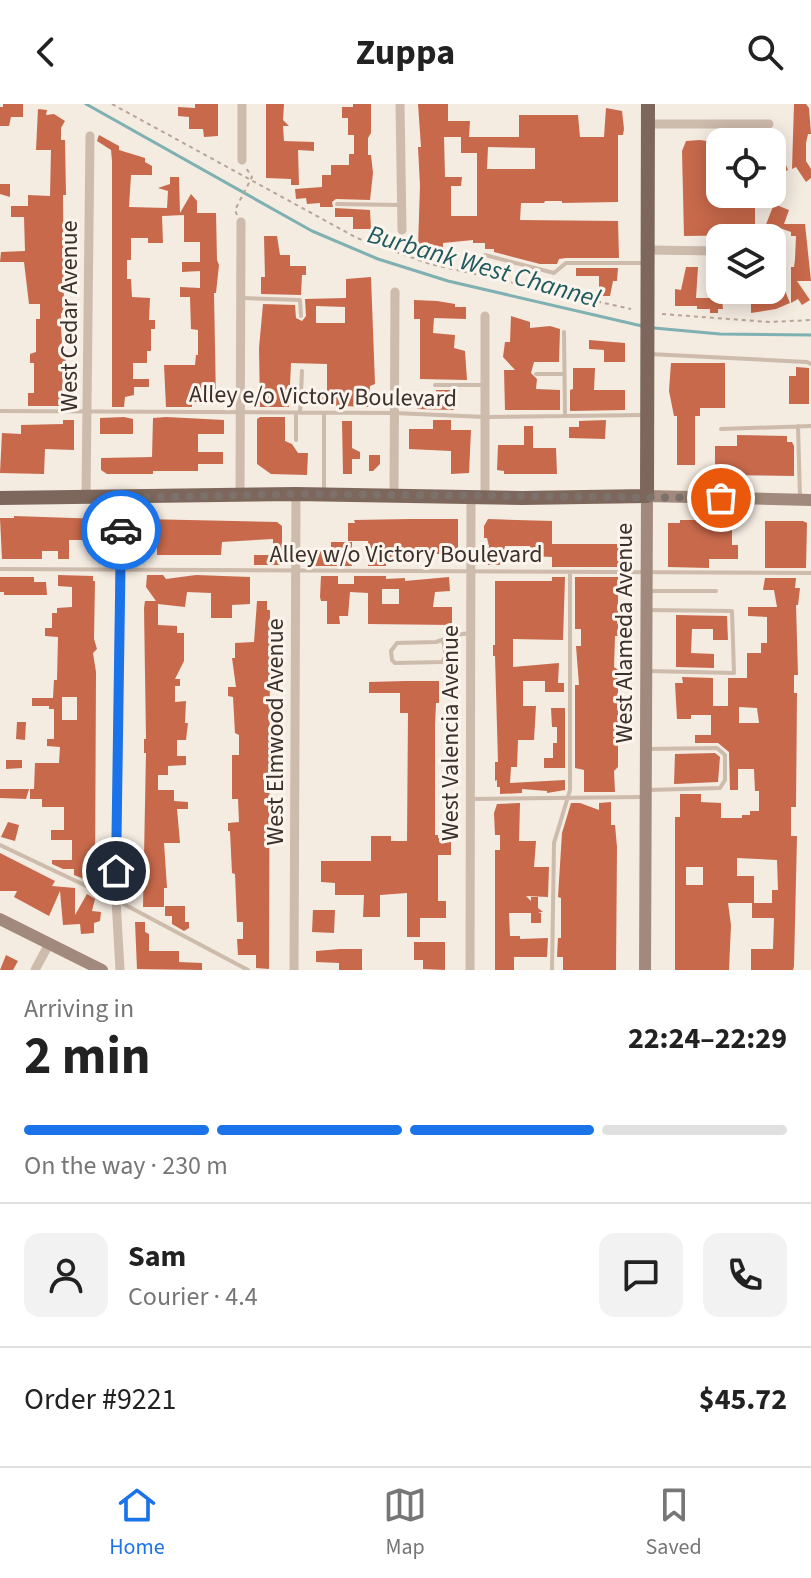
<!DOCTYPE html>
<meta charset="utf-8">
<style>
:root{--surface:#fff;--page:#f2f2f2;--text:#222;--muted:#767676;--line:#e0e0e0;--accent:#1a73e8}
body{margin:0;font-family:"Source Sans 3",sans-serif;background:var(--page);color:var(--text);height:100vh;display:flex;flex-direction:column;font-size:30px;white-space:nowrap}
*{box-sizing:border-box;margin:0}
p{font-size:26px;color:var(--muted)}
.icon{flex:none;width:44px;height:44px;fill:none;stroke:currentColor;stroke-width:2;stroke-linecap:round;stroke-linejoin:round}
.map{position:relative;height:866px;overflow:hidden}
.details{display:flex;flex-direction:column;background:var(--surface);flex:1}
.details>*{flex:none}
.controls{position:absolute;left:706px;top:24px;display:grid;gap:16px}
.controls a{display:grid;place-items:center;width:80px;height:80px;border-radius:16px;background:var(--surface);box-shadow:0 4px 20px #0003;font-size:40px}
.pin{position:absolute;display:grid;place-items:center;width:68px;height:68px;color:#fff;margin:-34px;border:4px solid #fff;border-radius:50%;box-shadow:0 2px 8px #0007}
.courier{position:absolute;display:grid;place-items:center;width:80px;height:80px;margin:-40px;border:6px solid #1a73e8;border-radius:50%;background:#fff;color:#222;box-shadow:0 2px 10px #0007}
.headline em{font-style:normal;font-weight:700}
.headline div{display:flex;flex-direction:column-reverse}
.headline{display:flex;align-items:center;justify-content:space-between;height:136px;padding:0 24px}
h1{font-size:52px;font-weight:700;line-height:60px}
.bar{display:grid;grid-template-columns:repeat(4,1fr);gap:12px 8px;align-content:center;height:96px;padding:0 24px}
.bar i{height:10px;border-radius:6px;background:var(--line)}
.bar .active{background:var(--accent)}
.bar p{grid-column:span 4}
.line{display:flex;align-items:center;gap:20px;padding:0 24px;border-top:2px solid var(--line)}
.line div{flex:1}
.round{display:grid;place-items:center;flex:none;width:84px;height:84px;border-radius:16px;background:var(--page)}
header{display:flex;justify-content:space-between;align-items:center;height:104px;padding:0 24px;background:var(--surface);font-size:36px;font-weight:700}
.dock{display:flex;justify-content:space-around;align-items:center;height:112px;border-top:2px solid var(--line);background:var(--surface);font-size:22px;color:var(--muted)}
.dock a{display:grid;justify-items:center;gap:4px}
.dock .active{color:var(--accent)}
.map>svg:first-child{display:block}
</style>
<header><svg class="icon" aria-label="back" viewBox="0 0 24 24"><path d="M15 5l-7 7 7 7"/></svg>Zuppa<svg class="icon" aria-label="search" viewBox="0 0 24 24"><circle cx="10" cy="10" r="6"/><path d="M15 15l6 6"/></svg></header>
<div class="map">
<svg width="811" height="866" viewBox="0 0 811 866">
<rect width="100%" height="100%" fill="#f4ebe1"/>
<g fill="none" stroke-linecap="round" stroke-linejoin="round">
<path stroke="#7fb0b2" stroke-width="3" d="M86,0l226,127 66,28 70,22 194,45
M654,224l66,6 91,1"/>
</g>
<path fill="#c8694b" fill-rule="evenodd" d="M3,0h20v13h-12l-2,9h-9v-19h3z
M195,0h23v32l-14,1 -1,-8h-14v-12l-11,-1v-9l17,1z
M266,0h18l-1,16 6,6h-6l1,15 30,1v9l-16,-1 1,35h-8v-6l-25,-1z
M353,0h18v29l-3,5v17h3l2,18 -3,27 -34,-1 -4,3 1,5h-13v-4l-13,1 -1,-6 -10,1 -1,-10 27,-2v-12h9v-10h18v-11h5v-19h-6v-17h-6v-11h11z
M418,0h30v17h22l-1,16h50v-22h59l2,22h24l2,-29 16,3 2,18 -1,6h-5v67l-56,1v-2h-17l-1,2h-23l-1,17 98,1 1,37h-53l-7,1 -2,5h-17l-46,-12v-3h-9v-6h-12v-3l-30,3v12h-23l1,-8h-3l2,-61 -2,-39h3zM444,33h17v16h16v63h-26v-30h10l1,-9h-17zM488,43l47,1v21h-48z
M794,0h12l3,4 2,26h-3l-2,9v18l5,8v9l-5,4 -10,-15 -4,2z
M38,5l9,1 -1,5 8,-1 11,7 -4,7v12h4l1,55h-3l1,118h-3v15l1,15h3l1,20h-3l-1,43h-34v-13h6v-30h-4v-9l6,-2v-33h4v-15h-11l-5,-42h-24l1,-10 24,-1 -1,-34h-13v-11h17v-11l22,1 1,-46h-15z
M99,31l20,11v4l26,8v4l7,4v9h-21l-2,32 38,1 1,-17 -10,-3 12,-4v-7h9l1,36 11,-19 6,7v12h19l1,47 2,5 -3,28h-2l2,109h-24v5h-26l-2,-42h31l1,-10h2v-25l-7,-1 -1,-32h-10v-10l20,1v-17l-18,1v-10h18v-20h-16v-27l-22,1 1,27h-15v-5h-17v22h-4v19h4l1,18 18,1 -1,22h6v9h-4v22h-4v12h-14v16h16v8h-15v8l-9,2 -1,10h-12v-246l-1,-11 -14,-9z
M700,36l20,3 -2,57 33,3v-8h20v10h-16v30l-71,1 -2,-85 4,-10z
M778,41l10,25 -16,7v-29z
M0,80h10v13l-10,-3z
M774,100l15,6 -5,14h21l6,57h-14l13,19 -8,5 -4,-6 -7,4v-36h3l1,-8 1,-23h-5v-4l-14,-5 -1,4 -11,-4z
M335,104l35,2 1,19h-18v-12h-18z
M264,132h13l3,19h10v11h16v9h-4l-1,20 -40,-1v-17h4z
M686,163h12l-2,31h19v-8h17v9h-10l1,10h-5v4h-8v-4h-13v-3h-22v-17l6,1z
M576,164h42l-1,13h-4l-3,15h-11v-20h-23z
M779,172l11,27 -14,6 -25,4v-14h22l-4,-9h3v-11z
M371,173l4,107 -5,2 -2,21 -48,-2v-15h7v-26l-36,-1 -2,44h-29l-1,-59 4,-44 32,1 1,13 6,3 4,-5 -1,-17 41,-1v-19zM316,202l29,1v16h-29z
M414,196l23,1 18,3v3h11v12l-32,-1 -1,15 22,2 -1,13 11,3 2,29 -47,-1v-60h-6z
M511,212l19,6v6l20,-2 10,3 -1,33h-25l-3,11 6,6 -1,10 24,1v20h-55l-1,-40h11l-12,-13 2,-15h5z
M589,236l36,3v19h-21v-12l-15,-1z
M671,259h54v45h-25v8h-5v49h-18v-49h-3l-5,-25z
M796,263l13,1v36h-20v-28h7z
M573,264h22l-1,22h31v20l-55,1v-21l3,-1z
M436,286h21l-3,20 -37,-1v-13l19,-1z
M124,313l9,2v15h-33v-16z
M166,313l58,3v14h-26v18h25v12h-25v7h-45v3h-46l-6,-4v-12l51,-1 1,-39z
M260,313h25v24l7,3 6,9h10l-1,22 -36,-1 -14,-10v-45z
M63,316h11v30l-29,-1 -1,25 -44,-1 2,-40 19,1v-9l42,-1z
M433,316h18v10h20l-2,43 -18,1v-23l-42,-2v-20h24z
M606,316l-1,19 -36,-1v-11h10v-6z
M342,317h10v27l8,4v7h-8v15h-9z
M524,322h9v22h23l1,26h-53v-3l-7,-1 1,-25h26z
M737,331l50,1v6h5l2,4v30l-79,-1v-29h22z
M369,351h11v9l-7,7h-4z
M14,412l88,3 5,4v17h-38v19h-11v-8h-16v8h-40l-2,-41h14z
M142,415l135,3 5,4v39h-28v-10h19v-16l-51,3 -1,13h-64v-13h-23l1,-18z
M411,415h47v35h-48v4h-24v8h-18v-25h-20v-18h7l-1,-3z
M488,415l64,2v23h72v20l-4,3h-68v-10l-22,-1v-10h-25l-3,17 -3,2h-11l1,-19 -2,-8h-3v-12z
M680,416h52v25h6v14h-29v9l-41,-1v-44h12z
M765,417h38l4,2 -1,45h-41z
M331,438h21v24h-43l1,-14 21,-3z
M58,471l35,1v5h2l-1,58 3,10 -4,4 3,19 -1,207h-11l-10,-4v-6h-11l-11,-5v-4h20v-20h-21v-10h13v-23h-22v-8h-12v-10h4l1,-26h24l1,-16 -13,-1v-7h7v-30h-5v-3h-17v-8h21l1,-18h3l1,-43 -13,-1v-8h7v-15h5v-5l15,-1v-20l-14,-1zM62,593h15v23h-15z
M147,471h16l3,4 30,-4 54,2v27l-18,1v13h-21v-25l-24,-1 -2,15 -27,-3v21l19,1v7h7v28l-9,18h5v7h-5v16l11,-1 -1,22h3l-2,17h-9v16h9v9l-18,1v9h-10v15h16v11l14,1v7h-11l3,34h-16l3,45h-3v19h-21l3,-154h-2v-14h2l-2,-131 1,-7h11l-10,-14z
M321,472h17v8h16v-8h32v3l19,-1v3l44,-4 1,14 -15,1 -2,15h19v18l-84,-1v-31l-18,-1 -2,24h-9l1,8h-13v-23h-6l-1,-4zM382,485h17v15h-17z
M0,473h34v5h12l1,13h-43v-3h-4z
M552,473h13l-2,63 -50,-1v28l46,-4 -1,20h6v9h-19v-11h-22v25h13l-2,34h-16l-1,27h-6l-1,16 55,-3v10l-18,3v-2l-25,-2v4l-22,1v-7h-3v-7l-2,1v-19h3l-3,-106h-2v-11h2v-64h57z
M575,473h43v59h-3l-1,31 4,3v97l-4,4 1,21h-31v-22l-9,-2v-83h4l-3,-39h5v-17h-6z
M765,474h31l-1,10h5l-2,17h-2l2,70h-4v18h3l-1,114h-5v29h6l-3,130 -1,4h-42v-21h22l1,-31h-22v-15h-24l3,22 -2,45h-54v-153h5v-23h21v8l20,1v15h21v-3h8v-4h9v-20h-4l-1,-22h-16v21h-8l-1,-38 -11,-9h-23v-8h16v-20h-20v4h-14l-2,-36h8l-1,-6 31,1v28h15v-28h19v-25h14v-10h6v-26l-19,-1v-9h29l-3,-17h-11zM739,603l18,1 2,15h-20zM737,754l40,2 1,30h-6v13h-18v-27h-17zM686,763h17v18h-17z
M257,497h10v9h3l-1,359 -13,-1v-13h-18l-1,-16h6v-17h-6l-2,-48 -3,-1 -2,-42h-2v-8l11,-1 -1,-23h-6v-44h7v-20l-4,-2 -2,-36 -5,-1v-9h8l-4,-29h3v-15l19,-1z
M676,511l51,1 1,24h-15v-11h-21l-1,24 23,1v14l-38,-1z
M406,577h33v22h-3l-1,22v110h3v3h13v17h-13v46h8v17h-26v19h-13v-44l-27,2v22h-17l1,-22h-29v-12l-14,-1v-21h50v-25h20v5h16l1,-128h-8v-20h-31v-11z
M551,604h14v60h-21v-10h9v-15h4v-16h-5z
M17,618h9l-1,18 -9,-1z
M715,649l5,4 -2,25 -44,2 1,-30z
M6,656h16v8l-16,1z
M0,685h29l-3,10 -26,-1z
M611,698v23h4l2,22 -1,123h-53v-13h-6l1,-19h3v-40l-3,-1 4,-64 9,-30h9l19,7v-7z
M520,699l-1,38h17l-2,26h15l-1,30 -22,-1 5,5v-4h7v11l5,4h-5l3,1v10h-10v-10h-22l1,23h10v3l28,-1 -1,19h-33v13h-19v-120h5v-15h-5l-1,-22 3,-9z
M8,718l11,3 -4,16 -14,-4z
M0,749l55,28 -3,5 23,2v27l12,-21 8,5 -3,12 9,1 -1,9 -6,2v10l-13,1 -1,-10 -17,1 -3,-34 -11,25 -35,-19 3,-6h-17z
M165,802h20v16h4v6l-5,3 -12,-7v-8h-7z
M313,806h22l-1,23 -22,-1z
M135,818h10v10l4,2v17h30v11l23,1v7l-65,-1z
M414,838h31v28l-22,-1v-9h-9z
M340,845h22v21h-23v-7l-23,-1v-11z
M6,851l12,6 -5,9h-13z"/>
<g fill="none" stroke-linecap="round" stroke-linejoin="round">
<path stroke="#b9a596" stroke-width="2" stroke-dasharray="4 4" stroke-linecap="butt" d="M112,0l245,134 73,26 201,45
M237,111l-2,-5 17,-33 -6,-9
M662,210l107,8 42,-2"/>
<path stroke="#cdbbac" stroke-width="4" d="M337,100l62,1
M485,151l69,18 12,-10h79
M243,194l57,2 1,16
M564,228l1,84
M649,250l158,8 4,2
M536,270h28
M435,281h48
M0,307l394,2 91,4 159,-2
M296,309v27
M300,309l2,-42
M798,322l2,71
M721,325l90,-3
M324,388v-79
M0,465l811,4
M648,487h68
M648,506l84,1 2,62 -86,-2
M443,536l3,16 -4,6 -47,1 -3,-3 -1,-9 6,-8 39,-1 20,-7 14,-2
M648,645l69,-1 8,7v25l-5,8 -72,2
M472,695l171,-2
M0,741l116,55 132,70
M552,866l2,-127 16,-53v-217"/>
<path stroke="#cdbbac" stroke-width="9" d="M400,0l2,126
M648,20h121
M242,56v-56
M647,146l73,1
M240,392l1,-274
M394,392l1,-204
M86,393l4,-361
M485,393v-181
M35,866l14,-26
M120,866l-4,-70 5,-402
M294,866l2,-476
M470,866l1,-473"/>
<path stroke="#a18a7d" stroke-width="12" d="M0,815l102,51
M645,866l2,-474 164,4"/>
<path stroke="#7d675c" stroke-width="14" d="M0,394l296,-4 226,4 125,-2 1,-392"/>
</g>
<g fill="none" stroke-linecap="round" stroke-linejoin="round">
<path stroke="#7c716b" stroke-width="8" stroke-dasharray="0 14.4" d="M121,426v-32l175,-4 425,4"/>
<path stroke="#1a73e8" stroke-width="10" d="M116,767l5,-341"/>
</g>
<g text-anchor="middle" stroke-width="6" stroke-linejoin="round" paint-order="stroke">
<g font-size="24" fill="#3b302b" stroke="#fbf5ee">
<text transform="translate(69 212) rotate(-90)" y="8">West Cedar Avenue</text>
<text transform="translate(323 292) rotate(1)" y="8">Alley e/o Victory Boulevard</text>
<text x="406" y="458">Alley w/o Victory Boulevard</text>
<text transform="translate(624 529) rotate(-90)" y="8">West Alameda Avenue</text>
<text transform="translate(275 628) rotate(-90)" y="8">West Elmwood Avenue</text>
<text transform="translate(450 629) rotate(-90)" y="8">West Valencia Avenue</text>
</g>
<g font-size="26" font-style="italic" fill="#1f5a5e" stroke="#fbf5ee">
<text transform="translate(484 162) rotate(16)" y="9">Burbank West Channel</text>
</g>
</g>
</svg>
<div class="controls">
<a><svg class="icon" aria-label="locate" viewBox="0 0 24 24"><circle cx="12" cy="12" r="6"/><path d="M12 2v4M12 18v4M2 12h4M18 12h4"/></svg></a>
<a><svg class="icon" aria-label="layers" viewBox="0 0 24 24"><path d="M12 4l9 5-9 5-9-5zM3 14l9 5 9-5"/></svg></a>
</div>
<div class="pin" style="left:721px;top:394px;background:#ea580c"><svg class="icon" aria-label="bag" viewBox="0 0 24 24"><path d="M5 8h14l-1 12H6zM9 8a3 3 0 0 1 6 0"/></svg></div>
<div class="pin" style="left:116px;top:767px;background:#1f2937"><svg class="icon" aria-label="home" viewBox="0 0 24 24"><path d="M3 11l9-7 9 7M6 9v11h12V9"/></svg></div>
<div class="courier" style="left:121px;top:426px"><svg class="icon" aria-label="car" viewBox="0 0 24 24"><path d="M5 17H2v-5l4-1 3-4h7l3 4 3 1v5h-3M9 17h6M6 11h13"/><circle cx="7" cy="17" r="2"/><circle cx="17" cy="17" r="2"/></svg></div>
</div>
<section class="details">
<div class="headline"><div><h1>2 min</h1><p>Arriving in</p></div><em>22:24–22:29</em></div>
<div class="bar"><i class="active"></i><i class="active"></i><i class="active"></i><i></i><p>On the way · 230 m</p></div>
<div class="line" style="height:144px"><a class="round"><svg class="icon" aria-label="person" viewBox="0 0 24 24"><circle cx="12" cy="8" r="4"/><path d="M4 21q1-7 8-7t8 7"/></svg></a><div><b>Sam</b><p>Courier · 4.4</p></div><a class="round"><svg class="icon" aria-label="chat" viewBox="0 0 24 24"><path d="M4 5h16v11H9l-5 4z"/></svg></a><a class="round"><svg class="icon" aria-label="phone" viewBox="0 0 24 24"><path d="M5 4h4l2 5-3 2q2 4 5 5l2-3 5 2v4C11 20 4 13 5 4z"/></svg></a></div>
<div class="line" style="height:104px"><div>Order #9221</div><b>$45.72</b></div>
</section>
<nav class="dock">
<a class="active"><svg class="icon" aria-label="home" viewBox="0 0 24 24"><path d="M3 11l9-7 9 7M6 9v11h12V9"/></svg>Home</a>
<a><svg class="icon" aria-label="map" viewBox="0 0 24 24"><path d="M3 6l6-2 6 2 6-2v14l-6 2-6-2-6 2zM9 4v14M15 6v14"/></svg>Map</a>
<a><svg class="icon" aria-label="saved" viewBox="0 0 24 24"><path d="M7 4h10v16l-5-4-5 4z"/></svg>Saved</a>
</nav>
